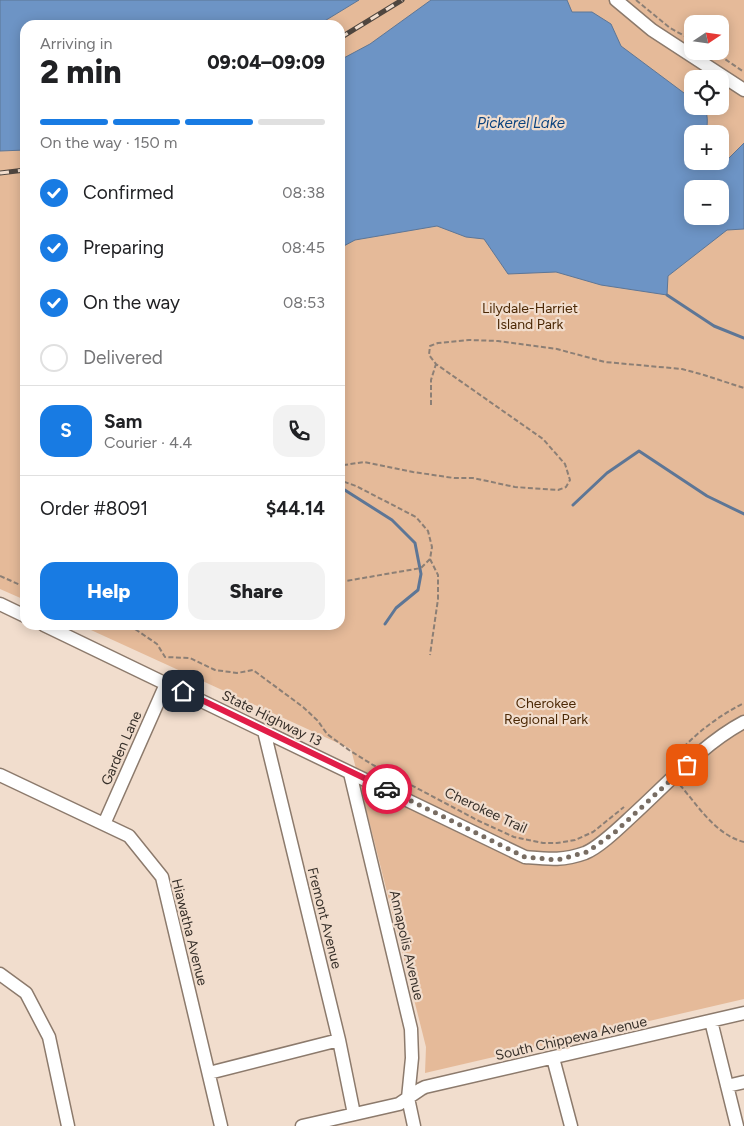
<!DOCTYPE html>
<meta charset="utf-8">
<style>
:root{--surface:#fff;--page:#f2f2f2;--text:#202124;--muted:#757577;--line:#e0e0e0;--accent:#187be3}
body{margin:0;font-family:Figtree,sans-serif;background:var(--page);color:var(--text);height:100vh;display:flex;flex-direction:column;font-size:19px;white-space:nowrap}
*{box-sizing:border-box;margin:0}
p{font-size:16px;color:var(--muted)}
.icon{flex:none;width:28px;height:28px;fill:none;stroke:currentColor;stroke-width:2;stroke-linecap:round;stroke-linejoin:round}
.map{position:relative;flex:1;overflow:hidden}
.drawer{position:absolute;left:20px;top:20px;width:325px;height:610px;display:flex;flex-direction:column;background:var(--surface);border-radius:15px;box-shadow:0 2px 12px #0003}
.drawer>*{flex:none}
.needle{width:32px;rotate:77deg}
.buttons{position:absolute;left:684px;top:15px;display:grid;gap:10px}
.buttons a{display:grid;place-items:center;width:45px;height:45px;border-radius:10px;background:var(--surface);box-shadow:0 2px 12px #0003;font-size:25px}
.pin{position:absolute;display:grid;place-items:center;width:42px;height:42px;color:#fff;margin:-21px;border-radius:10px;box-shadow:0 2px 8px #0006}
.courier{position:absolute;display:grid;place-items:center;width:50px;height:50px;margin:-25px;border:4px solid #e11d48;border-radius:50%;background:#fff;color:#222;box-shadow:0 1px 6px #0007}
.summary em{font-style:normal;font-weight:800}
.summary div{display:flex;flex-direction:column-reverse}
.summary{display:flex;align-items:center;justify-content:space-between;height:85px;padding:0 20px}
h1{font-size:32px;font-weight:800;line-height:38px}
.bar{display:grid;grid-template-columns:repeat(4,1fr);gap:8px 5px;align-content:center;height:60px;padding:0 20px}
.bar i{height:6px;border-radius:4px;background:var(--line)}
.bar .current{background:var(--accent)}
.bar p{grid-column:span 4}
.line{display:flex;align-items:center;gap:12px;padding:0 20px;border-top:1px solid var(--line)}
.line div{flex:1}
.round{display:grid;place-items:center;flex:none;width:52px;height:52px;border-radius:15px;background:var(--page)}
ol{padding:0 20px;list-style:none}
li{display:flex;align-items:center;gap:15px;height:55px}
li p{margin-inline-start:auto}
li .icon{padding:5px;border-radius:50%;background:var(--accent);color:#fff;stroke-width:4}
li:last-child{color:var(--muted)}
li i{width:28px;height:28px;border:2px solid var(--line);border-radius:50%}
.primary-button{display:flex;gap:10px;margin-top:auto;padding:10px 20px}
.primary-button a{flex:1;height:58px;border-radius:15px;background:var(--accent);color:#fff;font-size:20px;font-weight:800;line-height:58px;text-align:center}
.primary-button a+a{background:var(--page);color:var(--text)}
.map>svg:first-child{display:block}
</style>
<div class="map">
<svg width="744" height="1126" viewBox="0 0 744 1126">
<rect width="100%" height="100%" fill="#f1ddcd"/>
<path fill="#e5ba99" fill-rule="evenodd" d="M0,0h744v999l-319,74 1,-26 -75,-298 -271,-124h260v-600h-315v575l-25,-11zM692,24h28v27h-28zM692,79h28v27h-28zM692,134h28v27h-28zM692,189h28v27h-28z"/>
<path fill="#6d94c5" stroke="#5d7696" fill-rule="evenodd" d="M0,0h359l-41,25h-293v125l-25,1z
M431,0h136l5,12h20l19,12 10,22 71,53v7c3,0 6,-1 9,0 9,4 6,21 5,28h-14v27h28v-2h8l16,-16v86l-17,1 -59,46 -1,19 -66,-10 -45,-13 -48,2 -24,-35 -18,-2 -29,-11 -82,14 -15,8v-188l30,-16zM692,189h28v27h-28z"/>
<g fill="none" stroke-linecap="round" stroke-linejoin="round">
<path stroke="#5d7696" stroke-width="3" d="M667,295l47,31 30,12
M340,487l52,33 23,23 6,31 -3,16 -22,18 -11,16
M573,505l34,-32 32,-22 68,45 37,18"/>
<defs>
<path id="minor" d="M616,0l36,30 92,60
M0,604l25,12
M44,625l481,232c23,2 38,4 60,-4 15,-6 36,-27 48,-38 34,-31 71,-72 111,-93
M264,731l75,309 15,74
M350,773l61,256 1,29 -4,40 6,28
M0,775l129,61 33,41 59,249
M104,824l62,-140
M0,974l26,19 23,44 19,89
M711,1021l26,105
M553,1058l18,68
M209,1073l130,-33
M727,1086l17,-4
M302,1126l97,-22 22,-15 4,-2 319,-74"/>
</defs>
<use href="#minor" stroke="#8c7a6c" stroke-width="15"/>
<path stroke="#8c7f75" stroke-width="2" stroke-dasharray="5 2.5" stroke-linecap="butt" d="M636,0l34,28 22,12
M713,51l31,21
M431,405v-25l5,-16
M430,559l8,16v24l-8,56
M0,576l25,11
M340,582l81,-14 9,-9 2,-12 -4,-16 -12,-14 -60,-31 -14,-5 -1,-7 3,-9 20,-3 49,10 41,6h19l42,9 43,3 8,-3 4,-7 -5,-16 -22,-25 -107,-75 -7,-9 1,-9 8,-3 31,-3 29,1 59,8 48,13 77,7 22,6 40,13
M129,625l28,19 8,13 25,1 25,12 22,3 16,-3 50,37 15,14 9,13 22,16 24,15 106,56 35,16 29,6h14l18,-3 18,-8 31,-25
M669,764c19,-25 47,-47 75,-61
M680,785c18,21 36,50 64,57"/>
<use href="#minor" stroke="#fff" stroke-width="12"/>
<defs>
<path id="rail" d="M340,38l62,-38
M0,173l25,-3"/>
</defs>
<use href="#rail" stroke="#4f463f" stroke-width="5"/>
<use href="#rail" stroke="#f1ddcd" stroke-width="3" stroke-dasharray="9" stroke-linecap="butt"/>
</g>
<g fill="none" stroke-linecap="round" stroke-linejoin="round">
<path stroke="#786d63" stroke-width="5" stroke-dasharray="0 9" d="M387,789l138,68 32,3 30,-8 27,-19 73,-68"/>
<path stroke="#e11d48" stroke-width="6" d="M183,691l204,98"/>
</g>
<g text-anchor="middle" stroke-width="4.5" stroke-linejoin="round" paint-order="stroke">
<g font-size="14" fill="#4c2906" stroke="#f1ddcd">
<text x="530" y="313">Lilydale-Harriet<tspan x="530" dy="16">Island Park</tspan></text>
<text x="546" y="708">Cherokee<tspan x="546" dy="16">Regional Park</tspan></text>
</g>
<g font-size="14" fill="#37302a" stroke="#f1ddcd">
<text transform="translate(272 718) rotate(26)" y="5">State Highway 13</text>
<text transform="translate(121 748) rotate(-66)" y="5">Garden Lane</text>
<text transform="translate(486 810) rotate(25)" y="5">Cherokee Trail</text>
<text transform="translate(325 918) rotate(76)" y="5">Fremont Avenue</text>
<text transform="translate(190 932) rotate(76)" y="5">Hiawatha Avenue</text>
<text transform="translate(407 945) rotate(77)" y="5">Annapolis Avenue</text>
<text transform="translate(571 1038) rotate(-13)" y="5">South Chippewa Avenue</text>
</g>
<g font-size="15" font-style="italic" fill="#0a427e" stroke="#f1ddcd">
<text x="521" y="128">Pickerel Lake</text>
</g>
</g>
</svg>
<div class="buttons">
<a><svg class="needle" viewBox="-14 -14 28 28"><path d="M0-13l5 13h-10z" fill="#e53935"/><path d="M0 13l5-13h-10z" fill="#757577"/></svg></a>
<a><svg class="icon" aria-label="locate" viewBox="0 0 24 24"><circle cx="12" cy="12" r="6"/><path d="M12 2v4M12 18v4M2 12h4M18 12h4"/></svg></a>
<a>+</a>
<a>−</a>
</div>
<div class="pin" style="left:687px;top:765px;background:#ea580c"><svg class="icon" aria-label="bag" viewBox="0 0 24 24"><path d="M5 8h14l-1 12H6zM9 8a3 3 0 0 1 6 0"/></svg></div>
<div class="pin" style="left:183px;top:691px;background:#1f2937"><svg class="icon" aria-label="home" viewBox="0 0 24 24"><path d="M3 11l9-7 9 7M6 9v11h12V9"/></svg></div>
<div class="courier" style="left:387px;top:789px"><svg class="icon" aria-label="car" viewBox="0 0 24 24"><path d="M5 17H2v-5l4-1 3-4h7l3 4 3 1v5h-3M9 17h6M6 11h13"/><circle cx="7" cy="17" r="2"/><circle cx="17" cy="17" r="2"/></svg></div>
<section class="drawer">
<div class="summary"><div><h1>2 min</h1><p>Arriving in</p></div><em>09:04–09:09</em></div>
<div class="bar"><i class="current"></i><i class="current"></i><i class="current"></i><i></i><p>On the way · 150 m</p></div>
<ol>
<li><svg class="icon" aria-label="check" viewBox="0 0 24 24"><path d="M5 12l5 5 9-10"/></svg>Confirmed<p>08:38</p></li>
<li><svg class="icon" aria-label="check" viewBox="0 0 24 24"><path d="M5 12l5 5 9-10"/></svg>Preparing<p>08:45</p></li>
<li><svg class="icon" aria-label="check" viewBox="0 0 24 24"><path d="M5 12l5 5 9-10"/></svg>On the way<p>08:53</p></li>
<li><i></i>Delivered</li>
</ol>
<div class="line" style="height:90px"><b class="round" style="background:var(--accent);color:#fff">S</b><div><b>Sam</b><p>Courier · 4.4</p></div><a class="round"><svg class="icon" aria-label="phone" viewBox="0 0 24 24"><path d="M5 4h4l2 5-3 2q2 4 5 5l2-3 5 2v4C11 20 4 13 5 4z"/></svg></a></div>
<div class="line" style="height:65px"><div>Order #8091</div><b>$44.14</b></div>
<div class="primary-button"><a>Help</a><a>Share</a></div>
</section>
</div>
